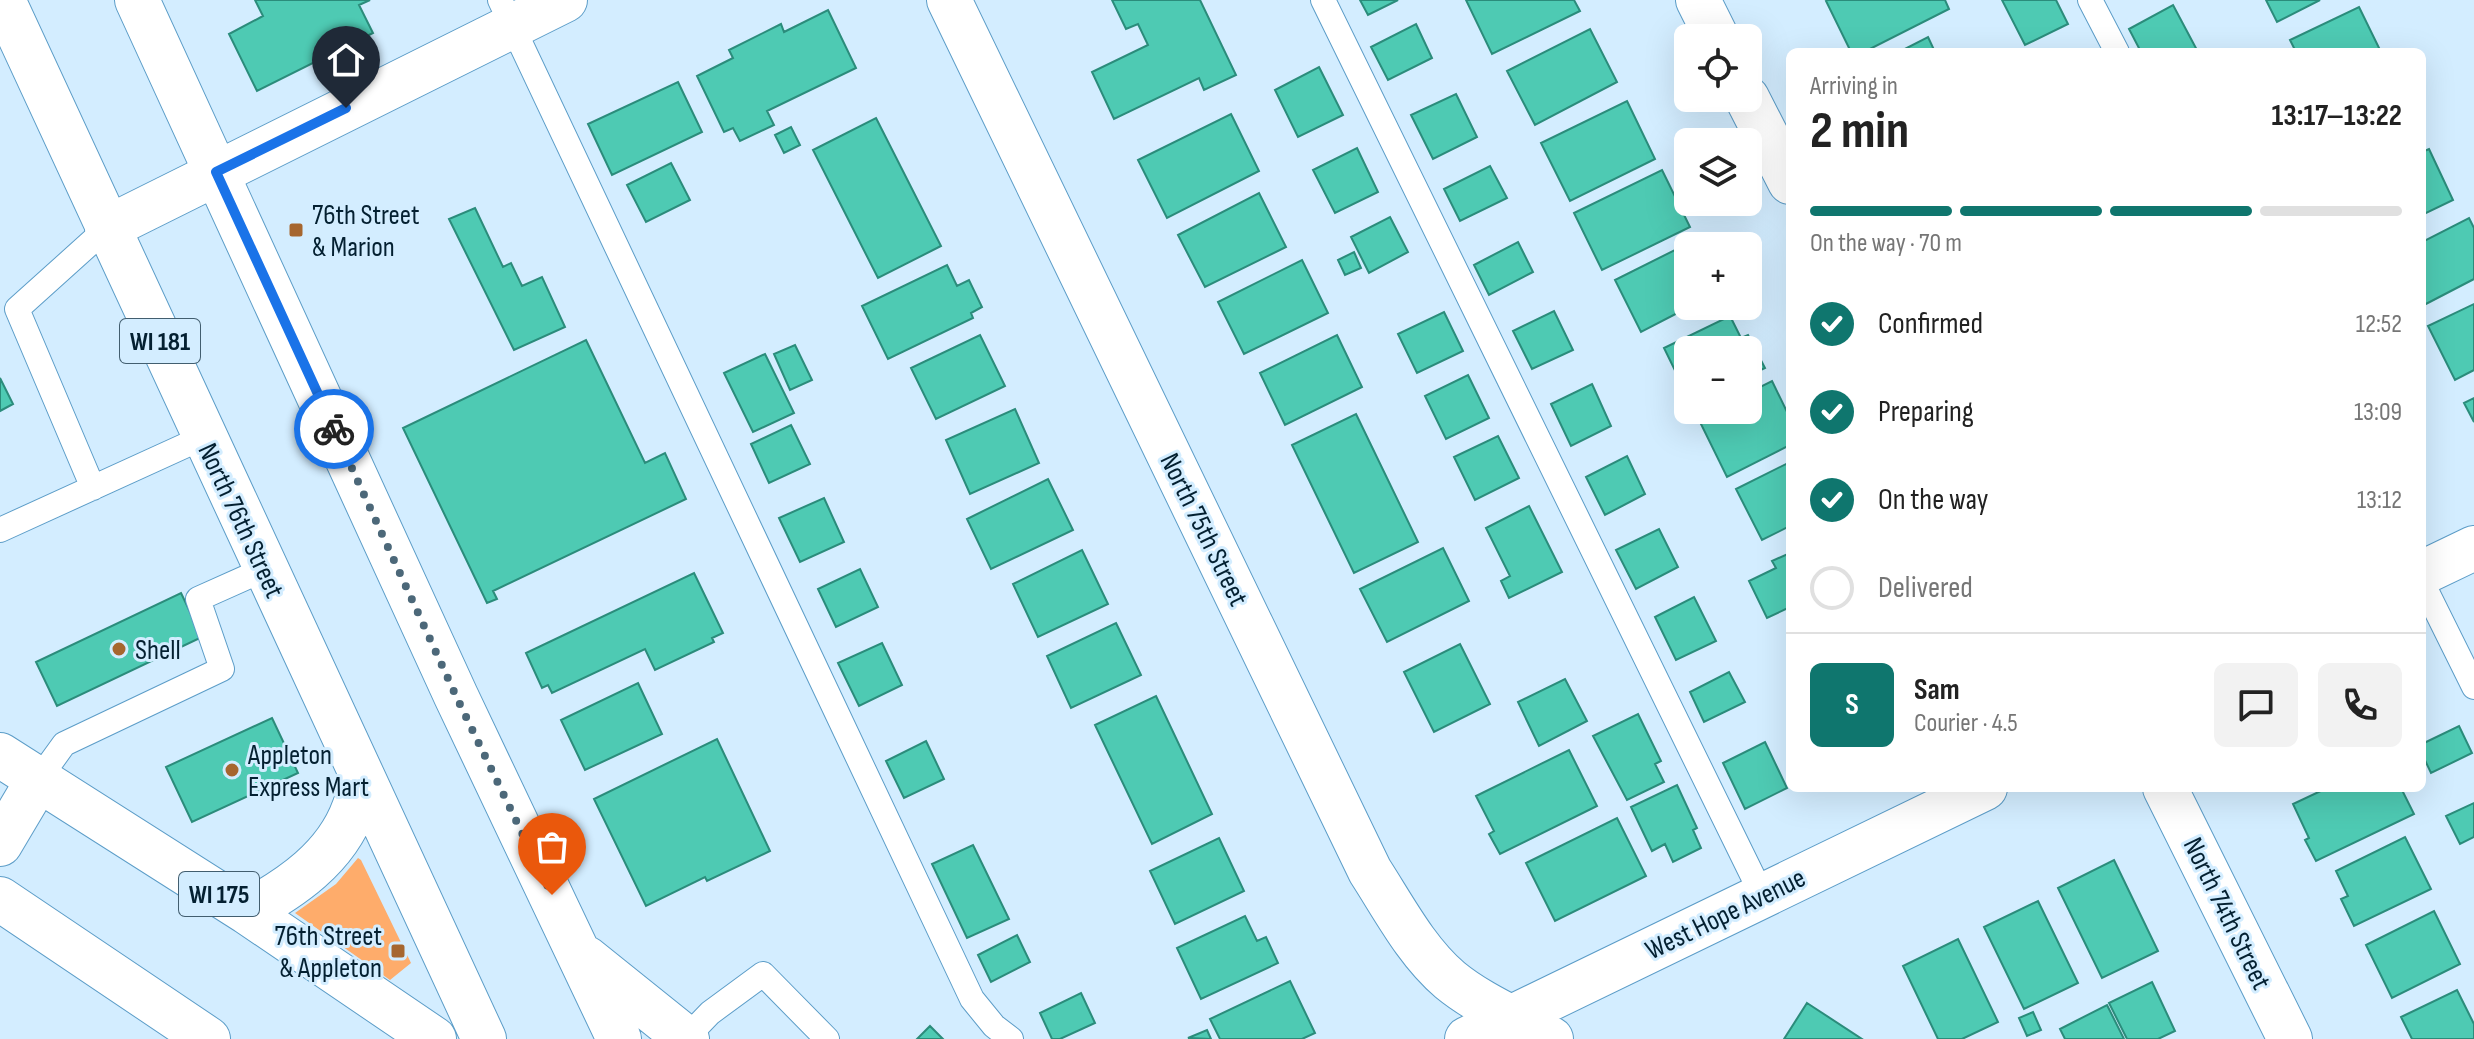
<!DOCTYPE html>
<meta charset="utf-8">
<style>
:root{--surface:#fff;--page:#f2f2f2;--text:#222;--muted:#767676;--line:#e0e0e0;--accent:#0f766e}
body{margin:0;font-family:"Sofia Sans Condensed",sans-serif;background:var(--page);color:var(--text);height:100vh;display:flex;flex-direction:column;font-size:30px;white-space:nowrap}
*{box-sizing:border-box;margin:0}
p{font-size:26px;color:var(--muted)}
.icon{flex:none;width:44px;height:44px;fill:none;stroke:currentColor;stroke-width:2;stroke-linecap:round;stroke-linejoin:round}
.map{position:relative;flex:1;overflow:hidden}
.sheet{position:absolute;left:1786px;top:48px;width:640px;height:744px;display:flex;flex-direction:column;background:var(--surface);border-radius:12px;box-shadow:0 8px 32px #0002}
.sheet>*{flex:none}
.fabs{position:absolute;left:1674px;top:24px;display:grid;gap:16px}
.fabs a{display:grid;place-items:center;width:88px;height:88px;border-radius:12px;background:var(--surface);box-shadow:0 8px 32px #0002;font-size:40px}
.pin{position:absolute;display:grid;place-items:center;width:68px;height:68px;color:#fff;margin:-82px -34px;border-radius:50% 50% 50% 0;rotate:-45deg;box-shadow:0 0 8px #0007}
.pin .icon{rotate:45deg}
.courier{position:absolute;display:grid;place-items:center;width:80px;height:80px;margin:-40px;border:6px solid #1a73e8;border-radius:50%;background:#fff;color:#222;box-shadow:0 2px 10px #0007}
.headline em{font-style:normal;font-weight:700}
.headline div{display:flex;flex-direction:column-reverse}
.headline{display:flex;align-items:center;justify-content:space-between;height:136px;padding:0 24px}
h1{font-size:52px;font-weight:700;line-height:60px}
.bar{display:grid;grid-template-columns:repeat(4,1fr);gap:12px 8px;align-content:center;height:96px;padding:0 24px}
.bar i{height:10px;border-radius:6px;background:var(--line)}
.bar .on{background:var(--accent)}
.bar p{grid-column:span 4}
.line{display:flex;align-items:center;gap:20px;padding:0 24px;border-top:2px solid var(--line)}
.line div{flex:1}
.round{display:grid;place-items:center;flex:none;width:84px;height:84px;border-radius:12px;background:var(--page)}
ol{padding:0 24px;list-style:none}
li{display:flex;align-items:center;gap:24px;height:88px}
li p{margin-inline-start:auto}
li .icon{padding:8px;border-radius:50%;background:var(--accent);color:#fff;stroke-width:4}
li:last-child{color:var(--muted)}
li i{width:44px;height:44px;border:4px solid var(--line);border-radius:50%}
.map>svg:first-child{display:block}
</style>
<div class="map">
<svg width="2474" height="1039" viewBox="0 0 2474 1039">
<rect width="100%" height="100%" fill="#d3edff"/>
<path fill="#feac6b" d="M358,858l3,2 50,103 -21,17 -95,-67 41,-29z"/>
<path fill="#4ecab3" stroke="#2b8c7b" stroke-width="2" d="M255,0h115l-11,5 14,28 -116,58 -28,-57 34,-18z
M1112,0h88l36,75 -32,15 -5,-12 -85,41 -22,-47 56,-27 -10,-21 -12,5z
M1360,0h38l-30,15z
M1466,0h108l6,11 -88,43z
M1828,0h117l4,9 -85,43h-13l-25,-51z
M2002,0h54l12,24 -43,21z
M2266,0h54l-43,22z
M2173,5l25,47h-57l-12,-23z
M2359,7l22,45h-85l-6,-12z
M828,10l28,58 -89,43 7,14 -34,16 -7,-13 -9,4 -27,-56 36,-18 -4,-8 52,-26 3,8z
M1416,24l16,34 -44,22 -17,-33z
M1590,29l27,53 -82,43 -28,-54z
M1928,37l7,15h-36z
M1319,67l24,48 -45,22 -23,-47z
M678,82l24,50 -90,43 -24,-51z
M1456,94l21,43 -44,22 -22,-44z
M1627,101l28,58 -85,42 -29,-58z
M1231,114l28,57 -92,47 -29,-58z
M876,118l65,128 -63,32 -65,-128z
M791,127l9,18 -16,8 -9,-18z
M1357,148l21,44 -43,21 -22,-43z
M2429,149l24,51 -31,15v-63z
M671,163l19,37 -44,22 -19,-37z
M1490,166l17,32 -47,23 -16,-32z
M1662,170l28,57 -88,43 -28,-57z
M1259,193l27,54 -81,40 -27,-52z
M475,208l28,59 8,-4 11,23 20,-9 23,50 -51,23 -65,-131z
M1390,217l18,35 -39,21 -18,-36z
M2469,218l5,10v51l-52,27v-64z
M1693,241l3,5h-8v60h3l-50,26 -26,-52z
M1518,242l15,30 -44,23 -15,-30z
M1354,252l7,16 -16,7 -7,-15z
M1302,260l26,53 -84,41 -26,-52z
M947,265l10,21 12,-6 13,27 -11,6 2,5 -85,41 -26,-53z
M2474,304v66l-19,10 -27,-54z
M1554,311l19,39 -41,19 -19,-38z
M1444,312l19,39 -46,22 -19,-39z
M1730,316l11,22 7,-3 17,33 -17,8v-26h-60v47l-24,-49z
M980,335l25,51 -69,33 -25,-51z
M1337,335l25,52 -77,38 -25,-52z
M586,340l59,123 20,-10 21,46 -193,92 4,8 -10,4 -84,-175z
M795,345l17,35 -22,10 -16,-36z
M765,354l29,59 -41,19 -29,-59z
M1468,375l21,43 -43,21 -21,-43z
M0,378l13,26 -13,7z
M1772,381l18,37v10l-3,2 3,15 -63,32 -29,-59 17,-8h33v-17z
M1592,384l19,42 -40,20 -20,-42z
M2474,398v24l-10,-19z
M1015,409l24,54 -69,31 -24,-54z
M1356,414l62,128 -64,31 -62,-128z
M791,425l19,39 -41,19 -18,-39z
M1498,436l21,42 -44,22 -21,-43z
M1627,456l18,38 -40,21 -19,-38z
M1790,462v64l-28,14 -26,-51z
M1048,479l25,51 -82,39 -24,-50z
M824,498l20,44 -44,20 -21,-44z
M1529,506l33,66 -53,26 -8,-17 9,-5 -24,-48z
M1659,529l19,38 -42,22 -20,-39z
M1443,548l26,53 -82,41 -27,-53z
M1082,550l26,54 -70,33 -25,-53z
M1790,553v54l-23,11 -18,-37 27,-13 -4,-7z
M860,569l18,38 -42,20 -18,-38z
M694,573l29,60 -11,5 2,4 -59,28 -10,-21 -93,44 -4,-8 -6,3 -16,-35z
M181,593l21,44 -145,69 -21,-44z
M1694,597l22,44 -40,19 -21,-43z
M1116,623l25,52 -70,33 -24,-52z
M882,643l20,42 -43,21 -21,-43z
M1460,644l30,60 -56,28 -30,-60z
M1729,672l16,30 -41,20 -14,-30z
M1565,679l22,42 -48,25 -21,-44z
M638,683l24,51 -77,36 -24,-50z
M1156,696l56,118 -60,30 -57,-119z
M1638,714l23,47 -6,3 9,18 -37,18 -34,-64z
M272,718l26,55 -106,49 -26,-55z
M2459,726l13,27 -41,20 -9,-19v-10z
M717,739l53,112 -63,30 -2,-4 -59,29 -52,-107z
M926,741l18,38 -40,19 -18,-37z
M1765,742l22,46 -42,21 -22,-46z
M1569,750l28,56 -97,48 -11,-20 5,-3 -18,-35z
M1677,785l20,43 -4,2 8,18 -28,14 -8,-18 -13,7 -21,-44z
M2327,788h74l13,26 -98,47 -11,-21 4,-2 -16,-34z
M2474,803v34l-14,7 -14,-28z
M1617,818l29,58 -91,45 -29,-58z
M2405,837l26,52 -77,37 -13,-27 7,-3 -12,-25z
M1219,838l25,53 -69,33 -25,-53z
M973,845l36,74 -42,19 -35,-74z
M2114,860l44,91 -56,27 -44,-90z
M2038,901l40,82 -54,26 -40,-82z
M2434,911l26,53 -68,34 -26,-53z
M1245,916l12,25 9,-4 12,26 -77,36 -24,-51z
M1017,935l13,27 -39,20 -13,-27z
M1958,939l40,83 -36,17h-24l-35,-73z
M1290,981l25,52 -13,6h-82l-10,-20z
M2152,982l23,49 -17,8h-31l-18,-36z
M2457,990l17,34v15h-62l-11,-22z
M1081,993l14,30 -35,16h-8l-12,-26z
M1807,1003l55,36h-78z
M2107,1005l17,34h-59l-5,-10z
M2033,1012l8,18 -14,6 -8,-18z
M930,1026l13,13h-26z
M1207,1030l4,9 -23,-1z"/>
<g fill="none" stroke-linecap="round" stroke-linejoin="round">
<defs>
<path id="service" d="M500,0l472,999 22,27 17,13
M1323,0l439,895
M2090,0l27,52
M93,488l-76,-179 90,-81
M0,530l204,-93
M2422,582l52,105
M38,780l26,-36 158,-75 -24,-70 67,-30
M686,1038l24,-25 53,-39 64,65"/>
<path id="minor" d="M949,0l421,871c24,37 46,80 80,109 29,24 68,40 101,59
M1698,0l19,38
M1747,98l43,84
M107,228l458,-228
M2422,573l52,-25
M2165,788l125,251
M0,844l38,-64
M1467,1039l518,-251"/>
<path id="primary" d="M3,0l481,1039
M137,0l319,696 163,343
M0,755l247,157 187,127
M0,899l208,140
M247,912c44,-24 89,-54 107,-104 4,-9 5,-21 7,-31
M586,958l101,81"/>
</defs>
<use href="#service" stroke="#5c9dc8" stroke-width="26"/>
<use href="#minor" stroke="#5c9dc8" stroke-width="46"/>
<use href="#primary" stroke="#5c9dc8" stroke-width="46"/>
<use href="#service" stroke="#fff" stroke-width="24"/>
<use href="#minor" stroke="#fff" stroke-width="44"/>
<use href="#primary" stroke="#fff" stroke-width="44"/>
</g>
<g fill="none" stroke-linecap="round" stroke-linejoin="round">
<path stroke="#4c6879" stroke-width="8" stroke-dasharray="0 14.4" d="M334,429l122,267 96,199"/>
<path stroke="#1a73e8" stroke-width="10" d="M334,429l-118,-257 130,-64"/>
</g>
<g fill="#a6662f" stroke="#d3edff" stroke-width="3">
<rect x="288" y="222" width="16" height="16" rx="4"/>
<circle cx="119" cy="649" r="8"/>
<circle cx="232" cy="770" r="8"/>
<rect x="390" y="943" width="16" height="16" rx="4"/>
</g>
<g text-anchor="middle" stroke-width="6" stroke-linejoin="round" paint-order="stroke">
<g fill="#d3edff" stroke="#425e6f" stroke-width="2">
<rect x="120" y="319" width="80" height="44" rx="6"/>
<rect x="179" y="872" width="80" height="44" rx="6"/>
</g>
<g font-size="26" font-weight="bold" fill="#042031">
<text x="160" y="350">WI 181</text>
<text x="219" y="903">WI 175</text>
</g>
<g font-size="28" fill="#042031" stroke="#d3edff" text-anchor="start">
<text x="312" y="224">76th Street<tspan x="312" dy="32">&amp; Marion</tspan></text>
<text x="135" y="659">Shell</text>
<text x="248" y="764">Appleton<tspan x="248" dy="32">Express Mart</tspan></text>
<text x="382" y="945" text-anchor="end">76th Street<tspan x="382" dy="32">&amp; Appleton</tspan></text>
</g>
<g font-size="28" fill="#042031" stroke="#d3edff">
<text transform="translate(242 520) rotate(65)" y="10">North 76th Street</text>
<text transform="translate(1205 529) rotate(64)" y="10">North 75th Street</text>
<text transform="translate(1725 913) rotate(-26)" y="10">West Hope Avenue</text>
<text transform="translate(2228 913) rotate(64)" y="10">North 74th Street</text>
</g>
</g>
</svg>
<div class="fabs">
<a><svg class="icon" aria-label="locate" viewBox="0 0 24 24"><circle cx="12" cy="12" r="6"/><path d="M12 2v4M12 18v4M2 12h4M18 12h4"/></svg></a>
<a><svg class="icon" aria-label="layers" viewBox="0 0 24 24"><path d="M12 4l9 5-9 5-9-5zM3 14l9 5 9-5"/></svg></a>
<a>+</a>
<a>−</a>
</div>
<div class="pin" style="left:552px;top:895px;background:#ea580c"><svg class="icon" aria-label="bag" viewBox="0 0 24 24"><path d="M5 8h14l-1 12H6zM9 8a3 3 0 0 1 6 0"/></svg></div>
<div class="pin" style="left:346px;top:108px;background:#1f2937"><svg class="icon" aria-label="home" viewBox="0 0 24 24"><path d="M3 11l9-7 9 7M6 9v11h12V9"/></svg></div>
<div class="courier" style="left:334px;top:429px"><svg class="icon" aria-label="bike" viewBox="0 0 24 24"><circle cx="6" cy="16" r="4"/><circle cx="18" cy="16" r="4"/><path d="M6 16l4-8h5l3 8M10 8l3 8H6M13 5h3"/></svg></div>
<section class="sheet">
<div class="headline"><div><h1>2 min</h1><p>Arriving in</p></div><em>13:17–13:22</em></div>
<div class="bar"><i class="on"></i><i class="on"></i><i class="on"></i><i></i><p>On the way · 70 m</p></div>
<ol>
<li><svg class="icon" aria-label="check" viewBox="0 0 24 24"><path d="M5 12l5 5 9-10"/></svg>Confirmed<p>12:52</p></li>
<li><svg class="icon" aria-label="check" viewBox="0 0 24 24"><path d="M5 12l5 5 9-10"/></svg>Preparing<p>13:09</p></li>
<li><svg class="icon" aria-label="check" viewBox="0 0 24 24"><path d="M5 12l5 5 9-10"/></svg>On the way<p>13:12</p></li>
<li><i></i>Delivered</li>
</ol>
<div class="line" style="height:144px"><b class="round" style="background:var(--accent);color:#fff">S</b><div><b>Sam</b><p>Courier · 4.5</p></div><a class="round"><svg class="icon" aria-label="chat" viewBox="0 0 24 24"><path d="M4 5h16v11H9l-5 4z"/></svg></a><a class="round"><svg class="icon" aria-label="phone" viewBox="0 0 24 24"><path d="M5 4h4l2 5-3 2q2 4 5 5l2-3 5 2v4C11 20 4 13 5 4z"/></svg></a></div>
</section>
</div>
